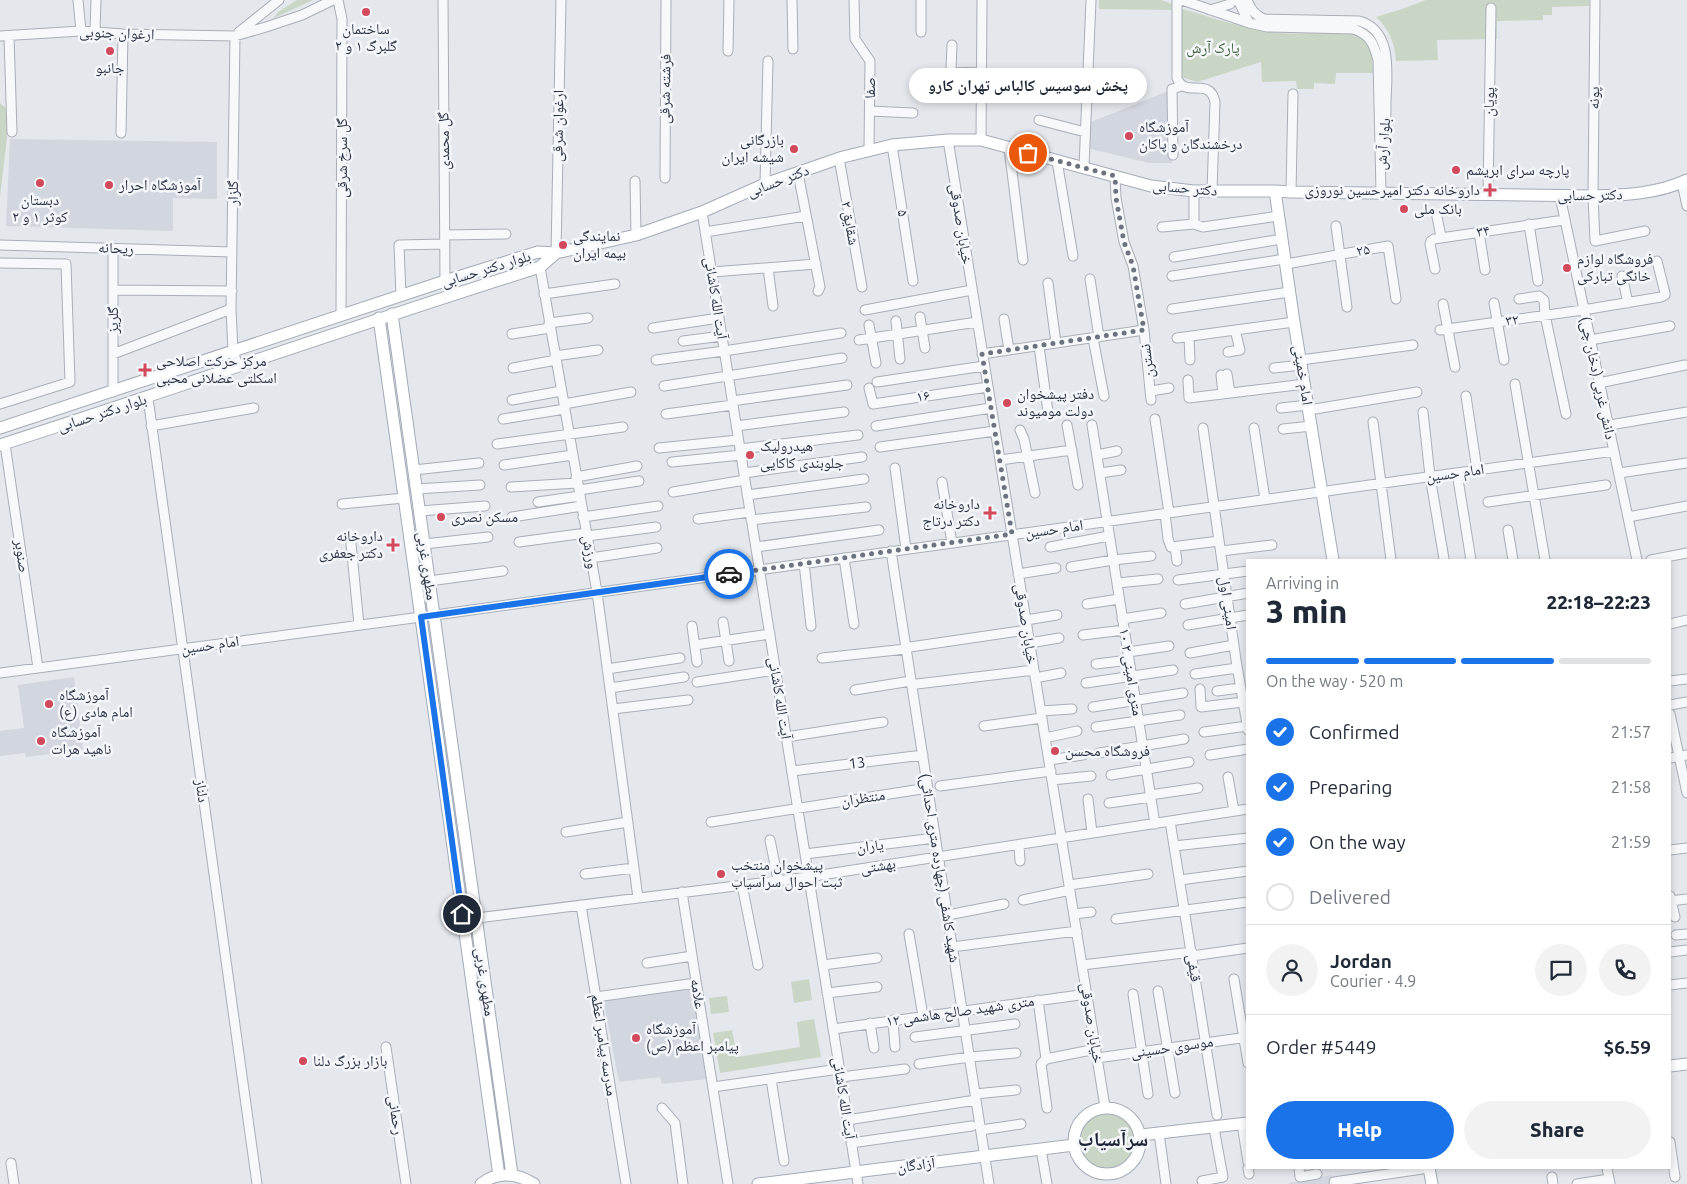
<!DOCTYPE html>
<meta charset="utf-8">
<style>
:root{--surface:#fff;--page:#f2f2f3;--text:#1f2937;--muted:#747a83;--line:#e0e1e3;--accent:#1a73e8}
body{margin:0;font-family:Ubuntu,"Noto Naskh Arabic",sans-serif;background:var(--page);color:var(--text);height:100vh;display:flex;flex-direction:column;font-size:19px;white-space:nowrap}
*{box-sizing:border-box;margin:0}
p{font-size:16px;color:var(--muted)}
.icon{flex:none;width:28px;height:28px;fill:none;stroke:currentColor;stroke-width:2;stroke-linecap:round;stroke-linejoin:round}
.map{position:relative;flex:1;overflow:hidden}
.details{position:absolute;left:1246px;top:559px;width:425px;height:610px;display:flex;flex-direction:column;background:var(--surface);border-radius:0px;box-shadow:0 2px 8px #0003}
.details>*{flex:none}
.pin{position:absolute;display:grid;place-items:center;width:42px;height:42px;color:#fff;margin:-21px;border:2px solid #fff;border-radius:50%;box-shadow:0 1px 5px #0007}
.courier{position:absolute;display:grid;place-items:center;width:50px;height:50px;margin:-25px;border:4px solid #1a73e8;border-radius:50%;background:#fff;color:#222;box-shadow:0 1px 6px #0007}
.bubble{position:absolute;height:35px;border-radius:18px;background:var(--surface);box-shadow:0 2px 8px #0003;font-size:16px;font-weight:800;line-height:35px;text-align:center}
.overview em{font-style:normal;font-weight:800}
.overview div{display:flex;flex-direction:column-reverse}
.overview{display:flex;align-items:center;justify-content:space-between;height:85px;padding:0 20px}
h1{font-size:32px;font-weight:800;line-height:38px}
.bar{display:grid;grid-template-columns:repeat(4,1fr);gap:8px 5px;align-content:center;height:60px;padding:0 20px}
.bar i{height:6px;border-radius:4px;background:var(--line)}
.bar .active{background:var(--accent)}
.bar p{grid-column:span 4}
.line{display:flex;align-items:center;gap:12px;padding:0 20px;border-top:1px solid var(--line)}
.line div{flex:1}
.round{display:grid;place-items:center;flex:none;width:52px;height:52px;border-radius:26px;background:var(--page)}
ol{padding:0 20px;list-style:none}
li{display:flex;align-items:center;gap:15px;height:55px}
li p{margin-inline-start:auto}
li .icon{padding:5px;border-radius:50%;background:var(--accent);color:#fff;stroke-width:4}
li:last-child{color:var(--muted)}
li i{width:28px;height:28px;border:2px solid var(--line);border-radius:50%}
.action{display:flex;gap:10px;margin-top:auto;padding:10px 20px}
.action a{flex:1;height:58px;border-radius:30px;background:var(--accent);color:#fff;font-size:20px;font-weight:800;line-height:58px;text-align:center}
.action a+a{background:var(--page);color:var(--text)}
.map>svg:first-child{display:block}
</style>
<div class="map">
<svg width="1687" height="1184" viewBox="0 0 1687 1184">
<rect width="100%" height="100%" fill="#e4e7ec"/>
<path fill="#d2d6de" d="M1171,90l1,73h-23l-62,-15 -1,-24z
M10,139l207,3v57l-44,-1v33l-167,-5z
M74,677l9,73 -57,7 -1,-4 -25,3v-25l24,-3 -6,-43z
M694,986l13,93 -45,5 -2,-7 -41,5 -16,-84z
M1332,1175l1,9h-44v-1z"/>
<path fill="#c9d6c5" d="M297,0h16l-39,18 4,-6z
M1099,0h62l14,5v5l-76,-1z
M1426,0h163v6l-37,1v8h-9v5l-46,1v18l-60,1 1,20 -42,1c-1,-18 -7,-32 -20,-44l29,-9z
M1182,9c32,9 64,21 97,24 27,2 54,-2 81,1l12,15 1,24h-37l-1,11 -21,-1v6h-17l-1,-8 -34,1 -1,-20 -64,20 -15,-5z
M0,103l10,9 -10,85z
M809,979l3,21 -18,3 -3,-21z
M727,996l2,16 -18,2 -2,-16z
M814,1019l7,38 -101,16 -7,-40 19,-3 5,27 63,-10 -3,-25z
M1080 1141a28 28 0 1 1 56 0a28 28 0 1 1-56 0Z"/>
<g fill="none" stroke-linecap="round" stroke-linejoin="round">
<defs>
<path id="minor" d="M78,0l3,31
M338,0l4,19 -1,297
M443,0l2,281
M792,0l1,49
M854,0l1,39 15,22 -1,89
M1177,0v78c8,21 33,-2 38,24l-3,89
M1182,0l67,23
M1238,0l11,23 18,4 86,2c17,5 21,15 25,31l3,132
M1247,0c4,10 8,15 17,19l95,2c34,9 28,53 27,80 0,18 0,36 -3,54
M1595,0l-2,196 2,45 50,-10
M1210,10l20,-6 3,-4
M95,31l1,-31
M239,32l40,-32
M921,32v-32
M0,36l81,-5 42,3 112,2 31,-9 36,-12 31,-15
M9,36l3,96
M235,36l-4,273 2,42 5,15
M728,51l1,-51
M951,73l31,-1
M950,93l2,-48
M870,111l43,2
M1039,120l46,12
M121,133l2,-99
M948,140l157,967
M981,140l1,-140
M892,145l21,136
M1009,148l14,112
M1173,155l-1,-66 10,-3
M839,158l23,129
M1057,161l16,95
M1084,167l7,-167
M798,173l22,114 -2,4
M1115,176l1,22 8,44 9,24 11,64 7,70
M665,178l1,-178
M635,181l1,54
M1682,183l5,23
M765,184l3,-123
M1291,192l2,-98
M1488,195l3,-187
M1560,196l77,364
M702,212l156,972
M1437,217l4,20
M1194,224v-33
M1529,224l9,57
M1336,226l11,81
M1162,227l32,-3 9,3 76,-11
M705,232l101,-16
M1479,232l6,38
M445,235l61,-1
M0,245l232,7
M113,248v144
M556,253l5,-253
M1174,257l108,-18
M0,263l66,1 4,118 -70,22
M1286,264l102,-18 8,53
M540,267l57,325 41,306
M768,268l5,38
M1435,269l-5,-25 1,-3 3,-2 130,-19
M712,272l104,-8
M1172,276l113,-17
M1622,276l6,27
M1090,279l9,58
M1048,283l8,60
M113,290l119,1
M544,294l71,-10
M401,296l-2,-51 46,-1
M1519,299l20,-3 5,4 1,15 21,99
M1494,303l10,57
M1443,304l12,63
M1172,309l118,-17
M865,310l107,-20
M920,317l5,31
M1004,319l5,31
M896,321l4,38
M549,323l39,-5
M869,325l7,38
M653,328l66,-10
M1440,330l143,-20 78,-13 4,-2v-2l-8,-32
M512,334l38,-6
M1189,337l1,23
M1093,338l11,58
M1177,338l117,-16
M859,340l118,-18
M1590,340l80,-14
M683,341l39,-5
M1039,346l9,66
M1228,352l12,-2 -5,-20
M113,354l118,-45
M982,354l162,-24
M555,356l43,-6
M656,360l68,-9 117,-18
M1301,360l112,-15
M513,368l43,-8
M1274,368l28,-3
M1227,374l3,19
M1221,375l2,19
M1188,380l1,18 116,-14
M877,382l107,-16
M1599,383l86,-18
M1515,384l30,176
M664,386l178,-28
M869,388l4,16 115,-17
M1151,391l18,-3
M1466,396l11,74
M148,398l109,786
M512,400l49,-9
M732,401l115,-16
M564,404l67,-12
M1281,408l27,-3
M1309,410l108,-18
M1423,412l7,64 14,83
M666,414l67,-9
M503,419l62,-10
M1155,419l14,94
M1373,422l18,138
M1067,425l11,60
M1092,425l63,399
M1610,425l77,-13
M151,426l103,-18
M736,426l108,-14
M876,426l115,-18
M1203,428l33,232 12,70
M1254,428l11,71
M1283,429l29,-3
M1020,430l4,9 11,54
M5,444l33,224
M497,444l126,-17
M880,447l115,-16
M659,448l79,-8
M740,449l118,-14
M1097,455l20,-4
M1000,460l72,-10
M672,462l69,-7
M504,465l69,-10
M895,468l11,81
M414,470l65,-7
M744,473l118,-16
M1100,473l21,-3
M1457,473l14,87
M1619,473l68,-10
M576,477l61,-11
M942,482l10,61
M511,487l66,-4
M417,489l63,-4
M579,490l60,-9
M673,492l72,-12
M747,495l117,-16
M538,502l42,-6
M1488,502l118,-17
M342,504l62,-6
M420,511l65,-5
M1165,513l3,26 3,8 48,-6
M512,517l70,-11
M583,517l75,-11
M1628,517l59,-11
M698,519l52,-7
M751,520l115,-13
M1508,530l5,30
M587,536l69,-9
M519,542l67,-9
M351,544l8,81
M424,544l64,-7
M756,547l123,-17
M1050,547l59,-11
M1175,547l2,14
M891,551l98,633
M1221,551l51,-6
M591,558l66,-10
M844,558l10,66
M1651,560l36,-7
M804,563l7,63
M1071,567l42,-7 38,-4
M1018,574l38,-6
M1178,580l70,-9
M429,581l74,-10
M1117,583l41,-4
M1087,604l32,-5
M1185,604l63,-11
M1122,619l39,-6
M1026,620l31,-5
M723,622l6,39
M1670,624l17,-4
M1188,625l60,-10
M692,626l5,36
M1083,635l41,-5
M1030,643l29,-5
M695,645l75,-11
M910,647l117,-17
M1128,652l41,-6
M1190,653l44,-8
M822,658l84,-9
M1096,664l33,-4
M607,669l73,-11
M0,673l421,-56 1193,-166
M1195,674l42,-6
M1035,678l26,-5
M1670,681l17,-2
M697,682l78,-12
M1086,683l87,-13
M917,684l117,-14
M610,688l74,-11
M1200,689l1,18 42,-5
M855,690l56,-9
M1217,691l23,-3
M1670,705l17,-3
M1093,707l90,-14
M613,709l75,-9
M1041,711l31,-2
M1670,714l17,79
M984,726l58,-8
M1096,727l84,-12
M1204,732l43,-6
M786,737l97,-15
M1045,738l32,-7
M1099,753l85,-14
M1210,755l38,-6
M1670,758l17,-3
M1049,760l34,-5
M792,771l131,-16
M1111,775l78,-13
M1228,777l6,34
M1052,780l39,-4
M940,786l111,-15
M1150,795l48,-7
M1088,799l4,34
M1109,803l42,-6
M1170,821l47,294
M711,822l217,-34
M566,832l62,-10
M770,840l8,40
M1019,845l1,16
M1174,846l74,-8
M1670,850l17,-2
M805,854l130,-16
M585,874l49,-6
M1180,880l68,-9
M742,885l16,80
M1069,885l79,-11
M682,892l46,292
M1670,896l5,21
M1023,900l47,-10
M1670,901l17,-2
M581,905l45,279
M1074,914l17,-2
M948,915l56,-11
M477,918l331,-41 440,-68
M1116,919l132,-17
M909,934l14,82
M1676,935l11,-1
M952,947l125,-16
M1670,952l17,-2
M1192,956l56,-8
M647,963l45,-7
M823,965l54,-7
M1082,965l110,-13
M1234,979l14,84
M1670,985l17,-2
M1158,991l17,102
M827,993l50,-6
M1133,994l15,100
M596,997l100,-14
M1038,1000l8,59
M893,1020l2,27
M870,1023l4,25
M833,1029l254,-35
M915,1037l100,-13
M386,1047l20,137
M1097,1058l151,-21
M919,1064l51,-7 46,-4
M841,1077l64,-8
M771,1079l13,82
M713,1087l126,-18
M975,1094l41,-4
M662,1108l13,15 8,61
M1047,1108l-6,-44 5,-5 50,-10
M847,1120l129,-20
M1242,1124l6,38
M981,1130l40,-6
M1159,1133l7,51
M1670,1142l5,35
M851,1143l121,-17
M1041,1149l6,35
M11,1163l3,21
M1248,1168l1,6
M1299,1168l1,9 17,-3
M1607,1168l3,16
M1552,1177l1,7
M1202,1181l21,-4 -9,-49
M1334,1182l95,-14
M1577,1184l32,-5"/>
<path id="major" d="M1275,191l19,131 39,238
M392,314l120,861
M379,318l120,858
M0,428l445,-147 93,-29 18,1 80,-18 66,-23 63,-28 78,-27 49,-12 56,-5h33l170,46 43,5h81l16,1 302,4c32,-1 64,-2 94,-16
M0,445c180,-58 359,-121 540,-178l16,-14
M1670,1066l17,-2
M1074 1141a33 33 0 1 1 66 0a33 33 0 1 1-66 0Z
M1141,1135l107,-12
M1429,1168l3,16
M481,1184c16,-13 36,-11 53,0
M758,1184l316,-39"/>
</defs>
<use href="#minor" stroke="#a9aeb7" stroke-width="11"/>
<use href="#major" stroke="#a3abb8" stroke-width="13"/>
<use href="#minor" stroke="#f7f8fa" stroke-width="9"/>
<use href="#major" stroke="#fff" stroke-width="11"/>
</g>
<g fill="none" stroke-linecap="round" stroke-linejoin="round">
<path stroke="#6c737f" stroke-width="5" stroke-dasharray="0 9" d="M729,574l283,-40 -30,-180 162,-24 -11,-64 -9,-24 -8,-44 -1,-22 -87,-23"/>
<path stroke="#1a73e8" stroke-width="6" d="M462,914l-41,-297 308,-43"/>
</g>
<g fill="#d1495b" stroke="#f4f6f9" stroke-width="2">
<circle cx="366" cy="12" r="5"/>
<circle cx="110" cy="51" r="5"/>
<circle cx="1129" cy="136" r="5"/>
<circle cx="794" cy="149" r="5"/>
<circle cx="1456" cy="170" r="5"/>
<circle cx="40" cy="183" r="5"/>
<circle cx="109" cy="185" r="5"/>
<path d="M1487.5 182.5h5v5h5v5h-5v5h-5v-5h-5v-5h5z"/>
<circle cx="1404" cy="209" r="5"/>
<circle cx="563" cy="245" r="5"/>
<circle cx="1567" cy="268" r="5"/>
<path d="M142.5 362.5h5v5h5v5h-5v5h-5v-5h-5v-5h5z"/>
<circle cx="1007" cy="403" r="5"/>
<circle cx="750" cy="455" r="5"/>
<path d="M987.5 505.5h5v5h5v5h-5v5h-5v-5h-5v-5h5z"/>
<circle cx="441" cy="517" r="5"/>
<path d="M390.5 537.5h5v5h5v5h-5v5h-5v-5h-5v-5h5z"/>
<circle cx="49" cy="704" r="5"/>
<circle cx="41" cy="741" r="5"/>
<circle cx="1055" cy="751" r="5"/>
<circle cx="721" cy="874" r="5"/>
<circle cx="636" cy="1038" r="5"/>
<circle cx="303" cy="1061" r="5"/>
</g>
<g text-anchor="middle" stroke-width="5" stroke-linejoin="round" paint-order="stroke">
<g font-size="15" fill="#2b3445" stroke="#f4f6f9" text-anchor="start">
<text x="366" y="34" text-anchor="middle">ساختمان<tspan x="366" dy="17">گلبرگ ۱ و ۲</tspan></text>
<text x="110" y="73" text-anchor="middle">جانبو</text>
<text x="1139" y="132">آموزشگاه<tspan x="1139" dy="17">درخشندگان و پاکان</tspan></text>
<text x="784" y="145" text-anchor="end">بازرگانی<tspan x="784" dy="17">شیشه ایران</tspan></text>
<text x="1466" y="175">پارچه سرای ابریشم</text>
<text x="119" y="190">آموزشگاه احرار</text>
<text x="1480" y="195" text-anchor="end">داروخانه دکتر امیرحسین نوروزی</text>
<text x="40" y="205" text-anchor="middle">دبستان<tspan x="40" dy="17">کوثر ۱ و ۲</tspan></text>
<text x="1414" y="214">بانک ملی</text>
<text x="573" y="241">نمایندگی<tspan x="573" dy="17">بیمه ایران</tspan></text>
<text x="1577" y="264">فروشگاه لوازم<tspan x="1577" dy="17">خانگی تبارکی</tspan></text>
<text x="156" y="366">مرکز حرکت اصلاحی<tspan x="156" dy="17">اسکلتی عضلانی محبی</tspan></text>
<text x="1017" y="399">دفتر پیشخوان<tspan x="1017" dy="17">دولت مومیوند</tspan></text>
<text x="760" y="451">هیدرولیک<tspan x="760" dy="17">جلوبندی کاکایی</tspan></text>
<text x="980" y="509" text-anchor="end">داروخانه<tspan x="980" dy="17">دکتر درتاج</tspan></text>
<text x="451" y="522">مسکن نصری</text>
<text x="383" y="541" text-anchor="end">داروخانه<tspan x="383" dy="17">دکتر جعفری</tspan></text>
<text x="59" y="700">آموزشگاه<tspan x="59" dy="17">امام هادی (ع)</tspan></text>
<text x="51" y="737">آموزشگاه<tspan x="51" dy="17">ناهید هرات</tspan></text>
<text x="1065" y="756">فروشگاه محسن</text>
<text x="731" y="870">پیشخوان منتخب<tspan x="731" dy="17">ثبت احوال سرآسیاب</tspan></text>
<text x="646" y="1034">آموزشگاه<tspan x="646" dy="17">پیامبر اعظم (ص)</tspan></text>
<text x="313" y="1066">بازار بزرگ دلنا</text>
</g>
<g font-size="15" fill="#2b3445" stroke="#f4f6f9">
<text transform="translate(117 33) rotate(2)" y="5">ارغوان جنوبی</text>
<text transform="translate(870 88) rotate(-90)" y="5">صفا</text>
<text transform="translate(665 89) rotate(-89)" y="5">فرشته شرقی</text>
<text transform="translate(1594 98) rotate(-89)" y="5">پونه</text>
<text transform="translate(1489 102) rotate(-89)" y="5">پویان</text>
<text transform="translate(558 126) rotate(-89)" y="5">ارغوان شرقی</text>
<text transform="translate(444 141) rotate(-91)" y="5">گل محمدی</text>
<text transform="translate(1383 144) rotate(-85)" y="5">بلوار آرش</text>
<text transform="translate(342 158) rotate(-90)" y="5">گل سرخ شرقی</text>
<text transform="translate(778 181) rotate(-21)" y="5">دکتر حسابی</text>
<text transform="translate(1185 188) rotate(5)" y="5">دکتر حسابی</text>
<text transform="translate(233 193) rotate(-89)" y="5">گلزار</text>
<text transform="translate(1590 195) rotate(-1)" y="5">دکتر حسابی</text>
<text transform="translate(903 213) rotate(81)" y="5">۵</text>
<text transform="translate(850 223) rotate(80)" y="5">شقایق ۲</text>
<text transform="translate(961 224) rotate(81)" y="5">خیابان صدوقی</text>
<text transform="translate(1483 231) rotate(-9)" y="5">۳۴</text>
<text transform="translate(116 248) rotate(2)" y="5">ریحانه</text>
<text transform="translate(1363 250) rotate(-11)" y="5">۲۵</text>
<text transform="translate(486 269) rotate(-17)" y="5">بلوار دکتر حسابی</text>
<text transform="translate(716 298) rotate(81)" y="5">آیت الله کاشانی</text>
<text transform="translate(113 320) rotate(-90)" y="5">گلریز</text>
<text transform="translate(1512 320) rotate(-7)" y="5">۳۲</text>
<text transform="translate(1147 361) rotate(-97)" y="5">نسترن</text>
<text transform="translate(1303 375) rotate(81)" y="5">امام خمینی</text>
<text transform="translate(1598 378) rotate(78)" y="5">دانش غربی (دخان چی)</text>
<text transform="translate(923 396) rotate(-8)" y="5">۱۶</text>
<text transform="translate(102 413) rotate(-18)" y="5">بلوار دکتر حسابی</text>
<text transform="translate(1455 473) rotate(-8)" y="5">امام حسین</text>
<text transform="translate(1054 529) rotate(-8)" y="5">امام حسین</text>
<text transform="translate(590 552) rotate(80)" y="5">ورزش</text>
<text transform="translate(22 556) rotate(82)" y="5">صنوبر</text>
<text transform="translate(427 566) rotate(82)" y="5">مطهری غربی</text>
<text transform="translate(1228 603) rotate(82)" y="5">امینی اول</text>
<text transform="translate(1026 624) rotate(81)" y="5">خیابان صدوقی</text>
<text transform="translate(210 645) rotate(-8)" y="5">امام حسین</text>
<text transform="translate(1131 672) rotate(81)" y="5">۱۰ متری امینی ۲</text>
<text transform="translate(780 698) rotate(81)" y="5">آیت الله کاشانی</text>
<text transform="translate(857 763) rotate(-7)" y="5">13</text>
<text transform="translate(202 791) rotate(82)" y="5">دلناز</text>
<text transform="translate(863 798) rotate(-9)" y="5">منتظران</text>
<text transform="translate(870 846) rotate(-7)" y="5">یاران</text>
<text transform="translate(878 866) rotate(-9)" y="5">بهشتی</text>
<text transform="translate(940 868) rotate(81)" y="5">شهید کاشفی (چهارده متری احداثی)</text>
<text transform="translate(1194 968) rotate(81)" y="5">قیفی</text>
<text transform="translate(485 982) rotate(82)" y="5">مطهری غربی</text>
<text transform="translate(698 994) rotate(81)" y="5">علامه</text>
<text transform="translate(960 1011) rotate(-8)" y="5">۱۲ متری شهید صالح هاشمی</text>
<text transform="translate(1092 1023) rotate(81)" y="5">خیابان صدوقی</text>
<text transform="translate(604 1045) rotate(81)" y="5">مدرسه پیامبر اعظم</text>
<text transform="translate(1172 1047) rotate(-8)" y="5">موسوی حسینی</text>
<text transform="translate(844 1098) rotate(81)" y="5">آیت الله کاشانی</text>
<text transform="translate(396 1115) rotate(82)" y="5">رحمانی</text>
<text transform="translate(916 1165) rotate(-7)" y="5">آزادگان</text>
</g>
<g font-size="15" fill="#3f6138" stroke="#f4f6f9">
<text x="1213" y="53">پارک آرش</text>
</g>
<g font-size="20" font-weight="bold" fill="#1d2536" stroke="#f4f6f9">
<text x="1113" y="1146">سرآسیاب</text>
</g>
</g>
</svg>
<div class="pin" style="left:1028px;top:153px;background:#ea580c"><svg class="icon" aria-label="bag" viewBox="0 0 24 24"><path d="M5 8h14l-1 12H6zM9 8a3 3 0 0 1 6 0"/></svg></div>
<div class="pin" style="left:462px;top:914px;background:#1f2937"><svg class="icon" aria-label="home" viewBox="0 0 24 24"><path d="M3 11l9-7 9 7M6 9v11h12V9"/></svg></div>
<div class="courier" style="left:729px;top:574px"><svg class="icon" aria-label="car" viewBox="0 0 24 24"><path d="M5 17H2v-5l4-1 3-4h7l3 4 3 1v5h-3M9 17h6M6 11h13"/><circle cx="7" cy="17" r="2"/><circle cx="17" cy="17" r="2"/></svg></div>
<div class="bubble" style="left:909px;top:68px;width:238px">پخش سوسیس کالباس تهران کارو</div>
<section class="details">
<div class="overview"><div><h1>3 min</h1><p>Arriving in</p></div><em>22:18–22:23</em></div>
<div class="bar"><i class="active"></i><i class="active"></i><i class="active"></i><i></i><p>On the way · 520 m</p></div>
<ol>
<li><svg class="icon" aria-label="check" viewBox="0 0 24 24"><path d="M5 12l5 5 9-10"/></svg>Confirmed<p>21:57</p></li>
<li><svg class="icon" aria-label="check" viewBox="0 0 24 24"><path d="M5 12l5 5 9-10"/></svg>Preparing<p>21:58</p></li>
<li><svg class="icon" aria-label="check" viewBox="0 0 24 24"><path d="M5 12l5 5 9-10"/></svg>On the way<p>21:59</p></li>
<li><i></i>Delivered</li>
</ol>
<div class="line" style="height:90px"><a class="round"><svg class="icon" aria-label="person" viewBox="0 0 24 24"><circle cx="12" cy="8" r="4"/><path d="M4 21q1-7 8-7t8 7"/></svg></a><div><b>Jordan</b><p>Courier · 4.9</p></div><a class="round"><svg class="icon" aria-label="chat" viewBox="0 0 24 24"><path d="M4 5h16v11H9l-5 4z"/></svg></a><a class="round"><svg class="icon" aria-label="phone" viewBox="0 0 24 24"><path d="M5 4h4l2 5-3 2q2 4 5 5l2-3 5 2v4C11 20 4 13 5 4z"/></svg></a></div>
<div class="line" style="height:65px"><div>Order #5449</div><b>$6.59</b></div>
<div class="action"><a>Help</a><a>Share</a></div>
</section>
</div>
